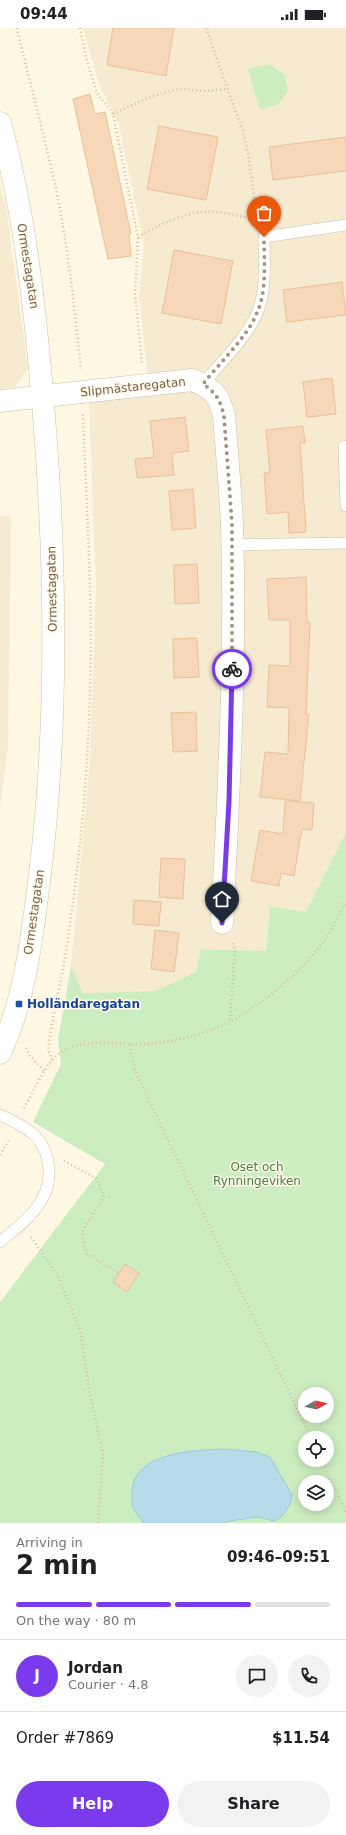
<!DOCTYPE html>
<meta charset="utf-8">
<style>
:root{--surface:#fff;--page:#f2f2f2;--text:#202124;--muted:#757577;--line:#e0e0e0;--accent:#7c3aed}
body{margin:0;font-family:"DejaVu Sans",sans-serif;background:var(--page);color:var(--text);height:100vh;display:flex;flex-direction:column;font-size:15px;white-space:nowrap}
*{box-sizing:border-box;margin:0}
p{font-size:13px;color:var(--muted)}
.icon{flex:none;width:22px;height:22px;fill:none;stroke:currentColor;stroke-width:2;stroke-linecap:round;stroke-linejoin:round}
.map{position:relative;height:1495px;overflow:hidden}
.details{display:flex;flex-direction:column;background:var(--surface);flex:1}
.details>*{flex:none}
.needle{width:26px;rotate:82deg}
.fabs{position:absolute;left:298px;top:1359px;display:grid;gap:8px}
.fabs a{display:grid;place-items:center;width:36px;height:36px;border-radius:50%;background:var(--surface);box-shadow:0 2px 10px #0003;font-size:20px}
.pin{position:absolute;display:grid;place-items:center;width:34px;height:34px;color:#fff;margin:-41px -17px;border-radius:50% 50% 50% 0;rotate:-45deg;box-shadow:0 0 4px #0007}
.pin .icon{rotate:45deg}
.courier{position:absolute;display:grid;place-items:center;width:40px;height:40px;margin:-20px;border:3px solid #7c3aed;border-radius:50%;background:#fff;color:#222;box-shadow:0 1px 5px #0007}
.head em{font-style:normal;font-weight:700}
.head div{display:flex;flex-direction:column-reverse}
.head{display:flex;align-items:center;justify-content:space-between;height:68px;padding:0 16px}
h1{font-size:26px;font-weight:700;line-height:30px}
.bar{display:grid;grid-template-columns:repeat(4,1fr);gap:6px 4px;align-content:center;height:48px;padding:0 16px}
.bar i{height:5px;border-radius:3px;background:var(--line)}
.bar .selected{background:var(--accent)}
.bar p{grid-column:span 4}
.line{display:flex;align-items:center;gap:10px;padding:0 16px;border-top:1px solid var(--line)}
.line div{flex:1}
.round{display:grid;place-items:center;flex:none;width:42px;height:42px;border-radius:21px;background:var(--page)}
.button{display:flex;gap:8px;margin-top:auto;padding:8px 16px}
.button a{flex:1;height:46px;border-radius:24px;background:var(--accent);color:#fff;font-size:16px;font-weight:700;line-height:46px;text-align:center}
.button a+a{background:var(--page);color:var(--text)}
.status{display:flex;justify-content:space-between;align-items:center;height:28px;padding:0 20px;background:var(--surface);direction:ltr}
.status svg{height:11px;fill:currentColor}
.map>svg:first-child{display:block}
</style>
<div class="status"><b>09:44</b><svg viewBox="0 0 49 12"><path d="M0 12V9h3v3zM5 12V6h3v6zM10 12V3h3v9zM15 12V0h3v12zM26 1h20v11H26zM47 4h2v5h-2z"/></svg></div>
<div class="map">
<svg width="346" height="1495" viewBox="0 0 346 1495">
<rect width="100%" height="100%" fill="#fef7e3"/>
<path fill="#f6ead0" d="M83,0h263v804l-40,80 -36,-6 -4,45 -65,-2 -5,23 -41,19 -72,2 -12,-27 19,-205 6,-173 -7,-186 61,-6 -11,-99 5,-52 -25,-120 -20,-41z
M0,156l6,24 22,160 -13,19 -15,1z
M0,488h11l-3,231 -8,62z"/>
<path fill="#ccedc0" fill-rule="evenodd" d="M269,36l15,10 4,16 -9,14 -19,6 -12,-41z
M346,804v691h-346v-221l105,-138 -72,-42 28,-58 -3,-25 13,-73 12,27 72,-2 41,-19 5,-23 65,2 4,-45 36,6zM305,1366h22v22h-22zM305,1410h22v22h-22zM305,1454h22v22h-22z"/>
<path fill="#b6dbe9" stroke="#9bcadc" d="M226,1421l30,3 14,5 22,38 -2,9 -4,7 -6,7 -6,3 -16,-4 -29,4 -5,2h-81c-2,-5 -6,-8 -9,-13 -3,-5 -2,-15 -2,-21 5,-38 65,-39 94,-40z"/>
<path fill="#f6d8b8" stroke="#eac197" d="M113,0h61l-8,48 -59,-11z
M90,66l5,20 10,-2 26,122h-2l2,22 -23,3 -35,-160z
M159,98l59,11 -12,63 -59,-11z
M346,109v34l-73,9 -4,-33z
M174,222l59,11 -12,63 -59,-11z
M342,254l4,33 -59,7 -4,-32z
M332,350l4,36 -29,3 -4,-35z
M185,389l4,34 -17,2 2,22 -37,3 -2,-19 19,-2 -4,-36z
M303,398l2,17h-5l6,89 -17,1 -1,-21 -21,2 -3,-41h6l-4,-43z
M193,461l3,39 -24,2 -3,-39z
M197,536l2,39 -24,1 -1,-39z
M306,549l1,46h3l-4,91h3l-9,87 -40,-4 5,-45 23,2 1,-46 -22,-1 2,-42 21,1v-46h-21l-2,-41z
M197,610l2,39 -25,1 -1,-39z
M196,684l1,39 -24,1 -2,-39z
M285,773l29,2 -2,27 -10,-1 -8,47 -13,-3 -2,13 -28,-5 9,-51 23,4z
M161,830l24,1 -2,40 -24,-2z
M134,872l27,2 -2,24 -26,-2z
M155,902l24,3 -5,39 -23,-3z
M125,1236l14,9 -12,19 -14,-10z"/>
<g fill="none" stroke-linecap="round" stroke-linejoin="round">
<defs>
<path id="service" d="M203,356c17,-21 44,-46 54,-71 10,-22 7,-52 7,-76l82,-12
M344,418l2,60
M231,517l115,-2
M0,1087c11,5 22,10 32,18 19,16 22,48 9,68 -10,17 -26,28 -41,41"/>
<path id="minor" d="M0,373l192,-21c21,8 27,15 32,36 3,36 6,72 8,108 4,133 -3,266 -10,399"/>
<path id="tertiary" d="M0,95c25,91 35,186 43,280 13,156 16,315 -3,471 -8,61 -14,123 -40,179"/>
</defs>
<use href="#service" stroke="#d0bfa9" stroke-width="12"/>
<use href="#minor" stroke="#d0bfa9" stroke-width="23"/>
<use href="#tertiary" stroke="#d0bfa9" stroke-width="23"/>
<path stroke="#dbbc9b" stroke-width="2.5" stroke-dasharray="1 3" stroke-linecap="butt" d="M17,0c13,57 29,113 41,171 11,56 17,114 23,171
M80,0c4,21 9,44 17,64 4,9 12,13 16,22l25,123 -3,58 7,68
M206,0l37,104 4,15 11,75
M113,86l32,-15 25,-8 12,-2 22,2 23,-2
M138,209c26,-14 50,-28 81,-25 13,2 25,6 39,7
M230,992l5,-70 -2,-9
M130,1017l5,26 176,367
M26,1020l3,7 16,17
M52,1032l-4,-11c4,-31 12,-61 17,-91 14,-90 23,-181 25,-271 3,-91 -4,-182 -7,-273
M24,1080c9,-15 21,-45 36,-55 24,-17 59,-7 86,-9 23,-2 46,-6 68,-15 39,-16 85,-54 110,-88 9,-12 15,-27 22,-40
M0,1127l10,-17
M64,1133l32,17 8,18 -22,36 4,21 33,20
M31,1209l27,39 23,56 8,58 14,65 -5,68
M321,1432l25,52"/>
<use href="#service" stroke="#fff" stroke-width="11"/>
<use href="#minor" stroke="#fff" stroke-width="22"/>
<use href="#tertiary" stroke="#fff" stroke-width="22"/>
</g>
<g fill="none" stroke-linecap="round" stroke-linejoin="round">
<path stroke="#a7947e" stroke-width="4" stroke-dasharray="0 7.2" d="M232,641v-145l-8,-108c-4,-16 -7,-22 -21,-32 17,-22 43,-45 54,-71 10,-22 7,-52 7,-76"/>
<path stroke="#7c3aed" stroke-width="5" d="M222,895l7,-122 3,-132"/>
</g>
<rect fill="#1a4fb4" stroke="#fffaeb" stroke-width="1.5" x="15" y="972" width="8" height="8" rx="2"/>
<g text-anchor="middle" stroke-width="3" stroke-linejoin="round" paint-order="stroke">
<g font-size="12" fill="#785f47" stroke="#fffaeb">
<text transform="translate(28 238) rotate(81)" y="4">Ormestagatan</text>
<text transform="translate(133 359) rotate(-6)" y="4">Slipmästaregatan</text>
<text transform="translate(52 561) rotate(-91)" y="4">Ormestagatan</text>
<text transform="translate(34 884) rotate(-82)" y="4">Ormestagatan</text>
</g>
<g font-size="12" font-weight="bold" fill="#164399" stroke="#fffaeb" text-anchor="start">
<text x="27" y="980">Holländaregatan</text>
</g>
<g font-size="12" fill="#497f3d" stroke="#fffaeb">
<text x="257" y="1143">Oset och<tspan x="257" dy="14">Rynningeviken</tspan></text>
</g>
</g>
</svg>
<div class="fabs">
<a><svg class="needle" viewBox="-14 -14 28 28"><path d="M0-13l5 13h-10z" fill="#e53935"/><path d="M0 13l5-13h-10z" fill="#757577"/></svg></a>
<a><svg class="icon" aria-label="locate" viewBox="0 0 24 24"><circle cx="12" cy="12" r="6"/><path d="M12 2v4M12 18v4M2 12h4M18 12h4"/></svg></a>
<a><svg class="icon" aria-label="layers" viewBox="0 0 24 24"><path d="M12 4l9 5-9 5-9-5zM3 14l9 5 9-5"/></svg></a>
</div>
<div class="pin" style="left:264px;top:209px;background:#ea580c"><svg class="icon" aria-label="bag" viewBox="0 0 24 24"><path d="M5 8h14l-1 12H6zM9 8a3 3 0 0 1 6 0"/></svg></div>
<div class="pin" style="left:222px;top:895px;background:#1f2937"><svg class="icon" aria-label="home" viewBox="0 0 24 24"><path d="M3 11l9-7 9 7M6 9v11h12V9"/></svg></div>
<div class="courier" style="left:232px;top:641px"><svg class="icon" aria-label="bike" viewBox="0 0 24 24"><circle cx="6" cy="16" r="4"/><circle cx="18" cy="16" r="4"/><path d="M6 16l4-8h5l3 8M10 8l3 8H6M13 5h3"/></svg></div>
</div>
<section class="details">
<div class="head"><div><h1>2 min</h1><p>Arriving in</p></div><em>09:46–09:51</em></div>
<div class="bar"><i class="selected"></i><i class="selected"></i><i class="selected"></i><i></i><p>On the way · 80 m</p></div>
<div class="line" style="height:72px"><b class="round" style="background:var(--accent);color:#fff">J</b><div><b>Jordan</b><p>Courier · 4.8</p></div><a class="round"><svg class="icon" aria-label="chat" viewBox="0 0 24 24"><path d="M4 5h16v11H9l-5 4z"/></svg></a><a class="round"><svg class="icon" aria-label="phone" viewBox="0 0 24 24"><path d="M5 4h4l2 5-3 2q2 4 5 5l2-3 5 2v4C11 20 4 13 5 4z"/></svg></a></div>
<div class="line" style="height:52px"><div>Order #7869</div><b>$11.54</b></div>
<div class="button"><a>Help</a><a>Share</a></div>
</section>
